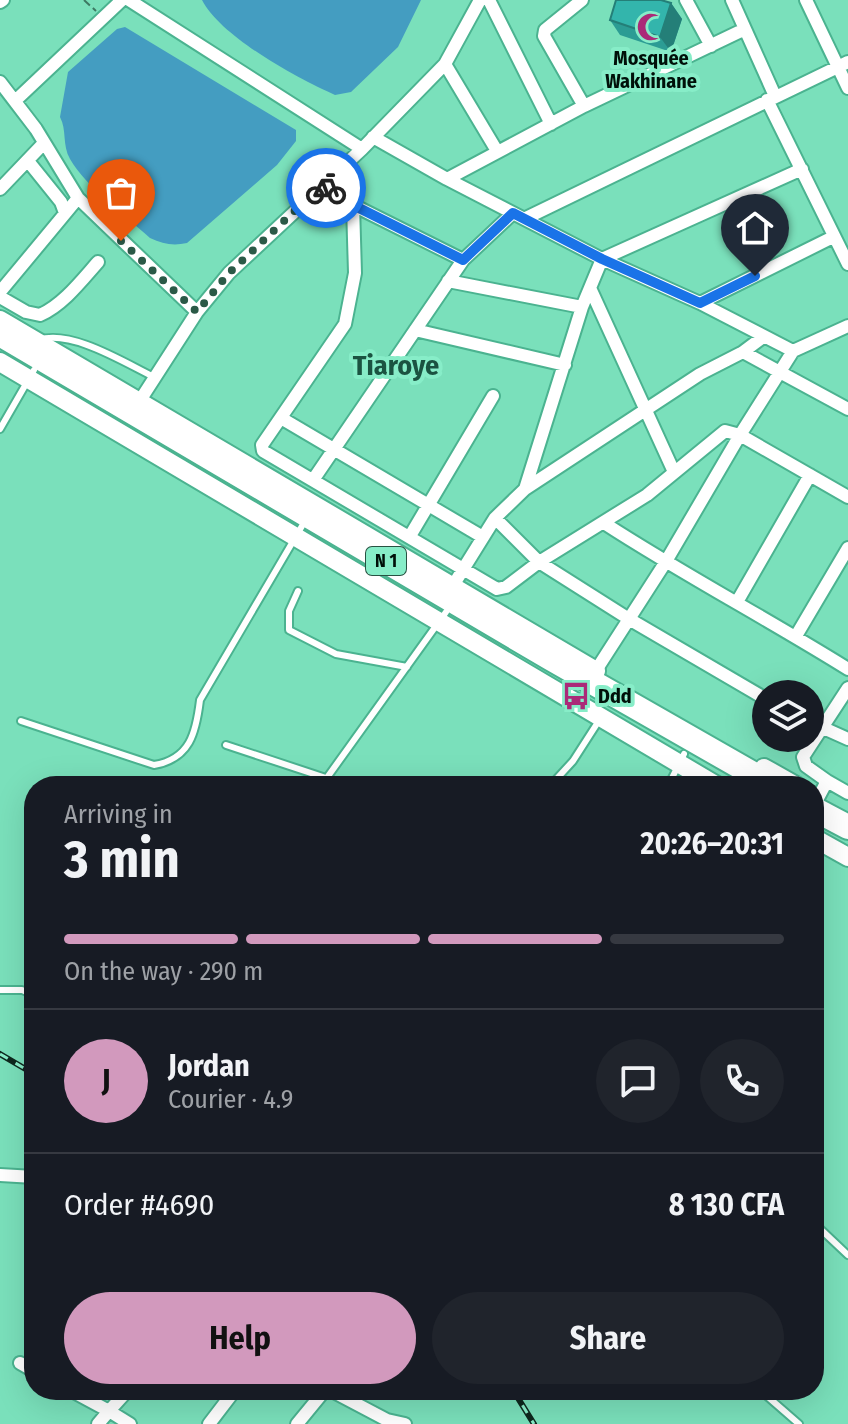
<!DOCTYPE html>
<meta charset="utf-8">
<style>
:root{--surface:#171b24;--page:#20242c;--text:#f1f3f6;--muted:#9ea1a6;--line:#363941;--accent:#d299bd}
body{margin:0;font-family:"Fira Sans Condensed",sans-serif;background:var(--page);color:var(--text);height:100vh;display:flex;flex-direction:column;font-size:30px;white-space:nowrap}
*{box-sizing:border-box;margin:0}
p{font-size:26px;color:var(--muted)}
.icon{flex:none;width:44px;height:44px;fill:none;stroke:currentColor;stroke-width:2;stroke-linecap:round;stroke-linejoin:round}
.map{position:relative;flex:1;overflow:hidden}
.details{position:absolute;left:24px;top:776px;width:800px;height:624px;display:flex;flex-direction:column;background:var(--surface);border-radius:32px;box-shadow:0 8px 32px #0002}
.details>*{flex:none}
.tools{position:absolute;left:752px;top:680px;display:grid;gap:16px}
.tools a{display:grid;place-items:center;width:72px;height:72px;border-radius:50%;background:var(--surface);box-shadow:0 8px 32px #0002;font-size:40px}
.pin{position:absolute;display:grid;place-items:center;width:68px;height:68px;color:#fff;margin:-82px -34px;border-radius:50% 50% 50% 0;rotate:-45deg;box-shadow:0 0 8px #0007}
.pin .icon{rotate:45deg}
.courier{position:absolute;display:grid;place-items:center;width:80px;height:80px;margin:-40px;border:6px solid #1a73e8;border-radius:50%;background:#fff;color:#222;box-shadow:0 2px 10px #0007}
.head em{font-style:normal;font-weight:700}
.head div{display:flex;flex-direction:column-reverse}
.head{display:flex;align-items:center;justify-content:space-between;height:136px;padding:0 40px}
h1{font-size:52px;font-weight:700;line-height:60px}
.bar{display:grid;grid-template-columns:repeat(4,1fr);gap:12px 8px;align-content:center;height:96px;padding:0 40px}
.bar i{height:10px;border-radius:6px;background:var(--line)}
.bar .on{background:var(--accent)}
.bar p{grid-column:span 4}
.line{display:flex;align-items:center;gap:20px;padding:0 40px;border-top:2px solid var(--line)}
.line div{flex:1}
.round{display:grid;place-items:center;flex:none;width:84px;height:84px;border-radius:42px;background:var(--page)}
.cta{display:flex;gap:16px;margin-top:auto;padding:16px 40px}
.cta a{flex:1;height:92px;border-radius:48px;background:var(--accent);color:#111;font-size:32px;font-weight:700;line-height:92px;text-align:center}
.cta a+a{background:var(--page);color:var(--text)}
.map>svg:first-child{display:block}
</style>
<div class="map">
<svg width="848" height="1424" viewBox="0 0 848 1424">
<rect width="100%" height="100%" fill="#7ae0bb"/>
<path fill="#449dc1" d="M202,0h219l-23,47 -47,45 -16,3c-38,-17 -114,-58 -133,-95z
M125,27l171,103v11l-19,24 -90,78c-14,3 -24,1 -37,-5 -24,-22 -64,-51 -80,-79 -8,-14 -3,-29 -10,-42l8,-45 49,-43z"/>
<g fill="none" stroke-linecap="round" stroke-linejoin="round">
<defs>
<path id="lane" d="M39,340c32,-11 86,23 115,37
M0,429l34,-59
M298,591l-9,20v19l47,24 71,13
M21,721l133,44c36,-6 42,-32 46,-65l102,-174
M226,745l100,33
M321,786l125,-174
M550,786l23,-25 27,-42
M668,786l16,-32
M0,990h22l12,5
M814,1223l34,32
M760,1390l39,34"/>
<path id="street" d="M129,0l233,149
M489,0l62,124
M582,0l-37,30 -1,6 40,70
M686,0l25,46
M732,0l43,96
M806,0l42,88
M0,2l3,-2
M445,64l52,87
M0,82l36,47 42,69 119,114
M16,100l106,-100
M767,100l81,164
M373,137l74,42 155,80 98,44 93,48
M28,161l33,41 4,11
M447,179l137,-73 161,-77
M322,185l31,20 110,55
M0,189l44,-46
M353,205l2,68 -10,51 -83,121 1,6 234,138 9,-2 33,-25 108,-67 78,-64 15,4 108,62
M526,218l322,-156
M448,281l134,26
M590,288l84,184
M0,292l78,-94
M0,297l26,15 14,3c23,-10 42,-35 58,-53
M700,303l133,-66
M415,330l150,35
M743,352l105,57
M139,402l58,-90 32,-39 133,-124 83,-85 35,-64
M281,418l200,118
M313,480l150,-220 50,-47
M525,489l57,-182 20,-48 200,-90
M495,518l44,44 90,57 137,80
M604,523c80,52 164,96 244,146
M410,536l83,-140
M449,592l46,-74 30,-29 175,-115 43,-22 20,-15
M737,602l73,-127
M796,636l52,-88
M593,675l72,-112 75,-128 53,-84 55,-25
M810,722l38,17
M827,781l21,12
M818,798l9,-17 -21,-15 -3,-9 45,-69
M0,1175l34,2
M20,1363l14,8
M70,1390l39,21 19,-21
M330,1390l57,30 18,4
M98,1424l11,-13 21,13
M209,1424l26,-34
M297,1424l28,-34"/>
<path id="secondary" d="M0,320l596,351
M0,362l717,424
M764,768l32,18
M814,838l34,19"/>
<path id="highway" d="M0,334l550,324 224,128
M814,809l34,18"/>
</defs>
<use href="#lane" stroke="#4bb390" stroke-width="10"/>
<use href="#street" stroke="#4bb390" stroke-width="16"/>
<use href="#secondary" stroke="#4bb390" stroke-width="22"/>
<use href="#highway" stroke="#4bb390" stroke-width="28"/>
<path stroke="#3d7963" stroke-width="2" stroke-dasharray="8 4" stroke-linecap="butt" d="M84,0l12,11"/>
<use href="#lane" stroke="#fff" stroke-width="6"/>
<use href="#street" stroke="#fff" stroke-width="12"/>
<use href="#secondary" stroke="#fff" stroke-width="18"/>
<use href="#highway" stroke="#fff" stroke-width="24"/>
<defs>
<path id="rail" d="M0,1054l34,20
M513,1390l21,34"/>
</defs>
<use href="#rail" stroke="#0e281e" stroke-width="6"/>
<use href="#rail" stroke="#87edc8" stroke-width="3" stroke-dasharray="9" stroke-linecap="butt"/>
</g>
<path fill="#2c9c94" d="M671,3l11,16 -11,33 -51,-17 -10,-15z"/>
<path fill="#247f78" d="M671,3l11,16 -11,33 -11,-15z"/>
<path fill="#33b5ac" stroke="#247f78" stroke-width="2" d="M616,0h45l10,3 -11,34 -50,-17z"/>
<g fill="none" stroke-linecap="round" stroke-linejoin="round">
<path stroke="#2b5947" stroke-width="8" stroke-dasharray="0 14.4" d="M121,241l76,71 32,-39 93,-88 4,3"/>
<path stroke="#1a73e8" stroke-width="10" d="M326,188l27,17 110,55 50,-47 89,46 98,44 55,-27"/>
</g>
<defs>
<symbol id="mosque-bare" viewBox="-9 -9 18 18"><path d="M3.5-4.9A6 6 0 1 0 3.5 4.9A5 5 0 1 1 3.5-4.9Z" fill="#ab2a78" stroke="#87edc8" stroke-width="2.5" paint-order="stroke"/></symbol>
<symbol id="bus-bare" viewBox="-9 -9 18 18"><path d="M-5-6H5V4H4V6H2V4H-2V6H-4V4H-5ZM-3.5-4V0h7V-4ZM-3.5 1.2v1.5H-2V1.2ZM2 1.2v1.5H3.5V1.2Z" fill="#ab2a78" stroke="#87edc8" stroke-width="2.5" paint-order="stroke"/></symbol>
</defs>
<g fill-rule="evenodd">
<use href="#mosque-bare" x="631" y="7" width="40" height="40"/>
<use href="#bus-bare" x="556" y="676" width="40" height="40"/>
</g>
<g text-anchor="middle" stroke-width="8" stroke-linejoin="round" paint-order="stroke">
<rect fill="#87edc8" stroke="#285242" stroke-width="2" x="366" y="547" width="40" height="28" rx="6"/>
<g font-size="18" font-weight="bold" fill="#001009">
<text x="386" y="567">N 1</text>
</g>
<g font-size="20" font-weight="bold" fill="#001009" stroke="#87edc8">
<text x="651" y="65">Mosquée<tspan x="651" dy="23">Wakhinane</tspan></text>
<text x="598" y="703" text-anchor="start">Ddd</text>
</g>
<g font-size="28" font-weight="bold" fill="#1b5341" stroke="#87edc8">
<text x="396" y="375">Tiaroye</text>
</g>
</g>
</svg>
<div class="tools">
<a><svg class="icon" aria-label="layers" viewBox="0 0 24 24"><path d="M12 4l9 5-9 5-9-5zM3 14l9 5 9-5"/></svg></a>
</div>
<div class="pin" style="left:121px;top:241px;background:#ea580c"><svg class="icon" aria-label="bag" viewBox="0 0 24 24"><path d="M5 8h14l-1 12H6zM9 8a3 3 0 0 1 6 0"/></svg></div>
<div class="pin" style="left:755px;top:276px;background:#1f2937"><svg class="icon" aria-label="home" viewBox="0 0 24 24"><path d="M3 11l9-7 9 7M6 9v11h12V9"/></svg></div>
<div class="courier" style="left:326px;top:188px"><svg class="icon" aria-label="bike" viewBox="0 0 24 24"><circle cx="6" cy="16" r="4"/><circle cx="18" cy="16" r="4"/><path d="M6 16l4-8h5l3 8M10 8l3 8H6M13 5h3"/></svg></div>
<section class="details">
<div class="head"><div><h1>3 min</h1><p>Arriving in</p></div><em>20:26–20:31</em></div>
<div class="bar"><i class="on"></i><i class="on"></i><i class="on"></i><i></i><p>On the way · 290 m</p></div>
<div class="line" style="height:144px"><b class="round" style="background:var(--accent);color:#111">J</b><div><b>Jordan</b><p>Courier · 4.9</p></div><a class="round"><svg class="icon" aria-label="chat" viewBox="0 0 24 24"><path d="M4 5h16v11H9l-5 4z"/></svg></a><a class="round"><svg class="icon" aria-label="phone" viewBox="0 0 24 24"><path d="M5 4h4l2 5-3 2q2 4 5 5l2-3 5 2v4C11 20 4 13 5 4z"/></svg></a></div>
<div class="line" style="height:104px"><div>Order #4690</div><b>8 130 CFA</b></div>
<div class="cta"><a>Help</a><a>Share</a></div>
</section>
</div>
